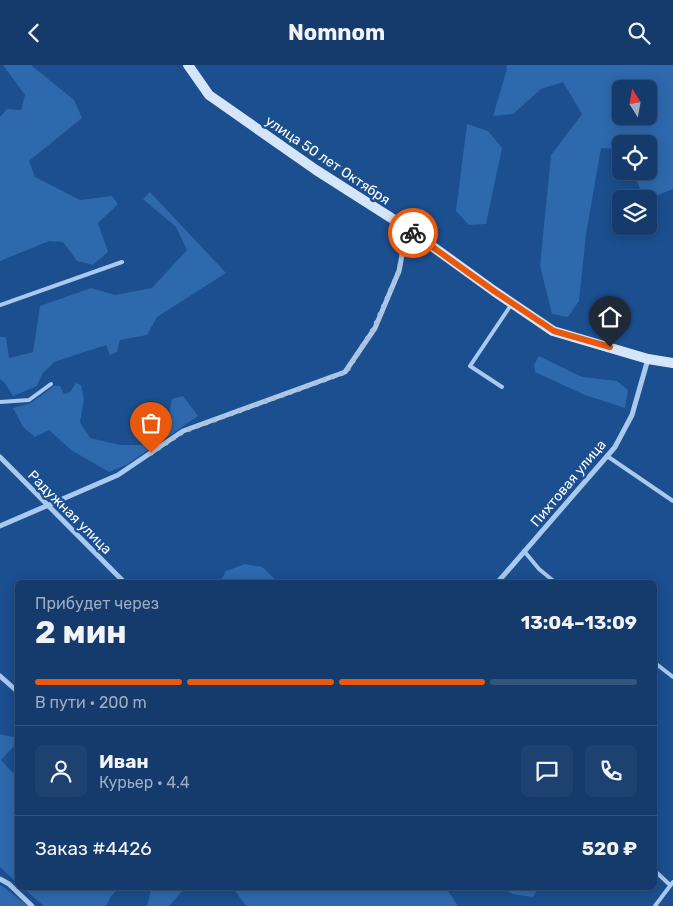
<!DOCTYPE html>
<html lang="ru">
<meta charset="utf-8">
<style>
:root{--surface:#143b6b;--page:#1d4271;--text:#f1f3f6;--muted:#9dadc1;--line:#33557e;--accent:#ea580c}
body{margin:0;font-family:Rubik,sans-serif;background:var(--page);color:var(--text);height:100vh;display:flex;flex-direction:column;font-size:19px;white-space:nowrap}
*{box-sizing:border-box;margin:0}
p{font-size:16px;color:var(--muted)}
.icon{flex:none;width:28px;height:28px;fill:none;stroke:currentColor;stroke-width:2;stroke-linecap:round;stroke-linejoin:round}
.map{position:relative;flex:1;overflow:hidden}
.panel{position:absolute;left:15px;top:515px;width:642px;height:310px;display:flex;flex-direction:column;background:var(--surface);border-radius:8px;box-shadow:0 2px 12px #0003,0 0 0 1px var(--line)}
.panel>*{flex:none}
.needle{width:32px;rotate:349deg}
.controls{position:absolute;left:612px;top:15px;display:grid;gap:10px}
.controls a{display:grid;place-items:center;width:45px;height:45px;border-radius:8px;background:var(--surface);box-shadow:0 2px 12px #0003,0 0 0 1px var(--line);font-size:25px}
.pin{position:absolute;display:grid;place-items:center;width:42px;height:42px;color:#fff;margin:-51px -21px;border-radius:50% 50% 50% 0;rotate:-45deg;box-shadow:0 0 5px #0007}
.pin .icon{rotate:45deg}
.courier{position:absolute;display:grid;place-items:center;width:50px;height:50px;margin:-25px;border:4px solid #ea580c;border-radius:50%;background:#fff;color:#222;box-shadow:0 1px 6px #0007}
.head em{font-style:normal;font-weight:700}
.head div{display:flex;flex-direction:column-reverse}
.head{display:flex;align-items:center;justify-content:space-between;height:85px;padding:0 20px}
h1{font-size:32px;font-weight:700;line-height:38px}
.bar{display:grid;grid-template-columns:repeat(4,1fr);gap:8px 5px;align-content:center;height:60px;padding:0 20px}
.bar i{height:6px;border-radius:4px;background:var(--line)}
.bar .on{background:var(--accent)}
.bar p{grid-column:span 4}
.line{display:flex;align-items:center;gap:12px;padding:0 20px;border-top:1px solid var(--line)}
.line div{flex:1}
.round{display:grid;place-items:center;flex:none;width:52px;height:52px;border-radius:8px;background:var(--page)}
header{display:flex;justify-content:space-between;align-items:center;height:65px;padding:0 20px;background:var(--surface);font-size:22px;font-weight:700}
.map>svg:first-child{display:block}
</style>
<header><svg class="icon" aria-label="back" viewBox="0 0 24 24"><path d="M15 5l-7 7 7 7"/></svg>Nomnom<svg class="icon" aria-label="search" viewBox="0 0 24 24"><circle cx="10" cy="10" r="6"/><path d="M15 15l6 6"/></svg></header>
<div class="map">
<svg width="673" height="841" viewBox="0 0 673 841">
<rect width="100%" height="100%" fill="#1b4f8f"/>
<path fill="#2e69ad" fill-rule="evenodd" d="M3,0h28l43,35 8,18 -53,43 6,16 45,23 32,-4 6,8 -20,19 10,29 -15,13 -16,-4 -14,-19 -14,-1 -49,20v-144l7,-8 14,1 4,-15z
M506,0h167v124l-25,10h-4l-11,-28h16v-27h-28v5l-20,-1 -15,86 -7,67 -11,16 -16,-3 -12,-48 11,-111 31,-41 -19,-32 -22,7 -28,25 -20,2 14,-47zM621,24h28v27h-28z
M467,59l21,7 14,17 -16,76 -17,1 -13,-14z
M150,127l76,81 -69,44 -10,18 -27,5 -3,12 -7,3 -4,-10 -52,17 -12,12 -5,12 -24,10 -9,-14 -4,-3v-42h6l3,21 24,-6 7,-46 51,-18 24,7 37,-7 35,-38 -11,-23 -33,-28z
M539,291l43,21 35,4 11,9 -3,18 -40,-13 -50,-23 -1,-7z
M76,318l5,2 3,14 -4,23 10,16 30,7h28l8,-7 -1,-19 14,-4 3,-16 11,-3 15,20 -72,49 -17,7 -38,-22 -22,-20 -14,7 -12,-10 -10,-19 18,-5 23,-17h6l4,8 6,-2z
M245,499l17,3 16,15h-58l6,-11z
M0,669l17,4v5l-16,17 11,12 5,3v108l-17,-16z
M1,820l27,21h-28v-20z
M23,823h96l-8,8 -5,10h-62z
M145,823h40l-16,18h-22l4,-16z
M233,823h213l12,18h-212z
M504,823h34l-5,9 -21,-3z"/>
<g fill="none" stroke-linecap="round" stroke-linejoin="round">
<path stroke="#a9c9ee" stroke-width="4" d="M0,240l122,-43
M502,322l-32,-21 41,-61
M0,337l29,-2 22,-16
M607,391l66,45
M524,486l15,18 17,14
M655,598l18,14
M655,806l15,14
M655,841l18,-24"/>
<path stroke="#a9c9ee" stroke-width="5" d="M0,392l125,126
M0,461l118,-51 65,-44 162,-59 30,-44 24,-57 8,-42
M497,518l118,-136 17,-32 16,-56
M0,611l18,16
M0,814l9,5 23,22"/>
<path stroke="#d6e6fa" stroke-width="10" d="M188,0l21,30 107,75 91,58 87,63 59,40 95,28 25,4"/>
</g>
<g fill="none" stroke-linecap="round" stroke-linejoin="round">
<path stroke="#afc1d8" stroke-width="5" stroke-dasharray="0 9" d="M151,388l33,-22 162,-59 28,-44 25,-57 8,-43 6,5"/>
<path stroke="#ea580c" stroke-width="6" d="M413,168l81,58 60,40 56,16"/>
</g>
<g text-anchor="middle" stroke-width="5" stroke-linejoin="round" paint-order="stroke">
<g font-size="14" fill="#fff" stroke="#1b4f8f">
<text transform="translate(328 95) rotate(34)" y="5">улица 50 лет Октября</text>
<text transform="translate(568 418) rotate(-50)" y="5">Пихтовая улица</text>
<text transform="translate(70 447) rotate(45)" y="5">Радужная улица</text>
</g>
</g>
</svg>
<div class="controls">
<a><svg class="needle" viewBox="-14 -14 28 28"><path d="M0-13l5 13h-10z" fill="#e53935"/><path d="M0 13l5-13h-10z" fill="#9dadc1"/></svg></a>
<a><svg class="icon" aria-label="locate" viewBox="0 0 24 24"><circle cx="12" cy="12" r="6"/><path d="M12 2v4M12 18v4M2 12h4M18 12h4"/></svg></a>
<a><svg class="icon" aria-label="layers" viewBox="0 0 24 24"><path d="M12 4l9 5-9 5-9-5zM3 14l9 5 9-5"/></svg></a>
</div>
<div class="pin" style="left:151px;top:388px;background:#ea580c"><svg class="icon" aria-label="bag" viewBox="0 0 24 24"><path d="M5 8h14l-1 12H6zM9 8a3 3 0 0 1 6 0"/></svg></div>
<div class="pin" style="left:610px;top:282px;background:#1f2937"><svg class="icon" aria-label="home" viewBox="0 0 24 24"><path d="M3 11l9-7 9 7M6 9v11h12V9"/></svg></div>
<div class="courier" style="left:413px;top:168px"><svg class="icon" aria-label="bike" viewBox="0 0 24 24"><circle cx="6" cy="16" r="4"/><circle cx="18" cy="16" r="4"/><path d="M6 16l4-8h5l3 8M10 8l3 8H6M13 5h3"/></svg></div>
<section class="panel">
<div class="head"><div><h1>2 мин</h1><p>Прибудет через</p></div><em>13:04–13:09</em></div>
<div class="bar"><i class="on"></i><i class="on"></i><i class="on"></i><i></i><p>В пути · 200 m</p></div>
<div class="line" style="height:90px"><a class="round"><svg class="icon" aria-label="person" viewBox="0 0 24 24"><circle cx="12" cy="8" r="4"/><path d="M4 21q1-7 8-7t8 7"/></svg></a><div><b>Иван</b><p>Курьер · 4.4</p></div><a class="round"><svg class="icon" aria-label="chat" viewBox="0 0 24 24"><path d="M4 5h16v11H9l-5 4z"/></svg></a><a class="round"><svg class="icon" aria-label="phone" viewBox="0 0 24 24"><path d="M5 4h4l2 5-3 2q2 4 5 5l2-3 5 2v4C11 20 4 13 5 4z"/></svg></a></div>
<div class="line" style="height:65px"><div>Заказ #4426</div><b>520 ₽</b></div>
</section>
</div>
